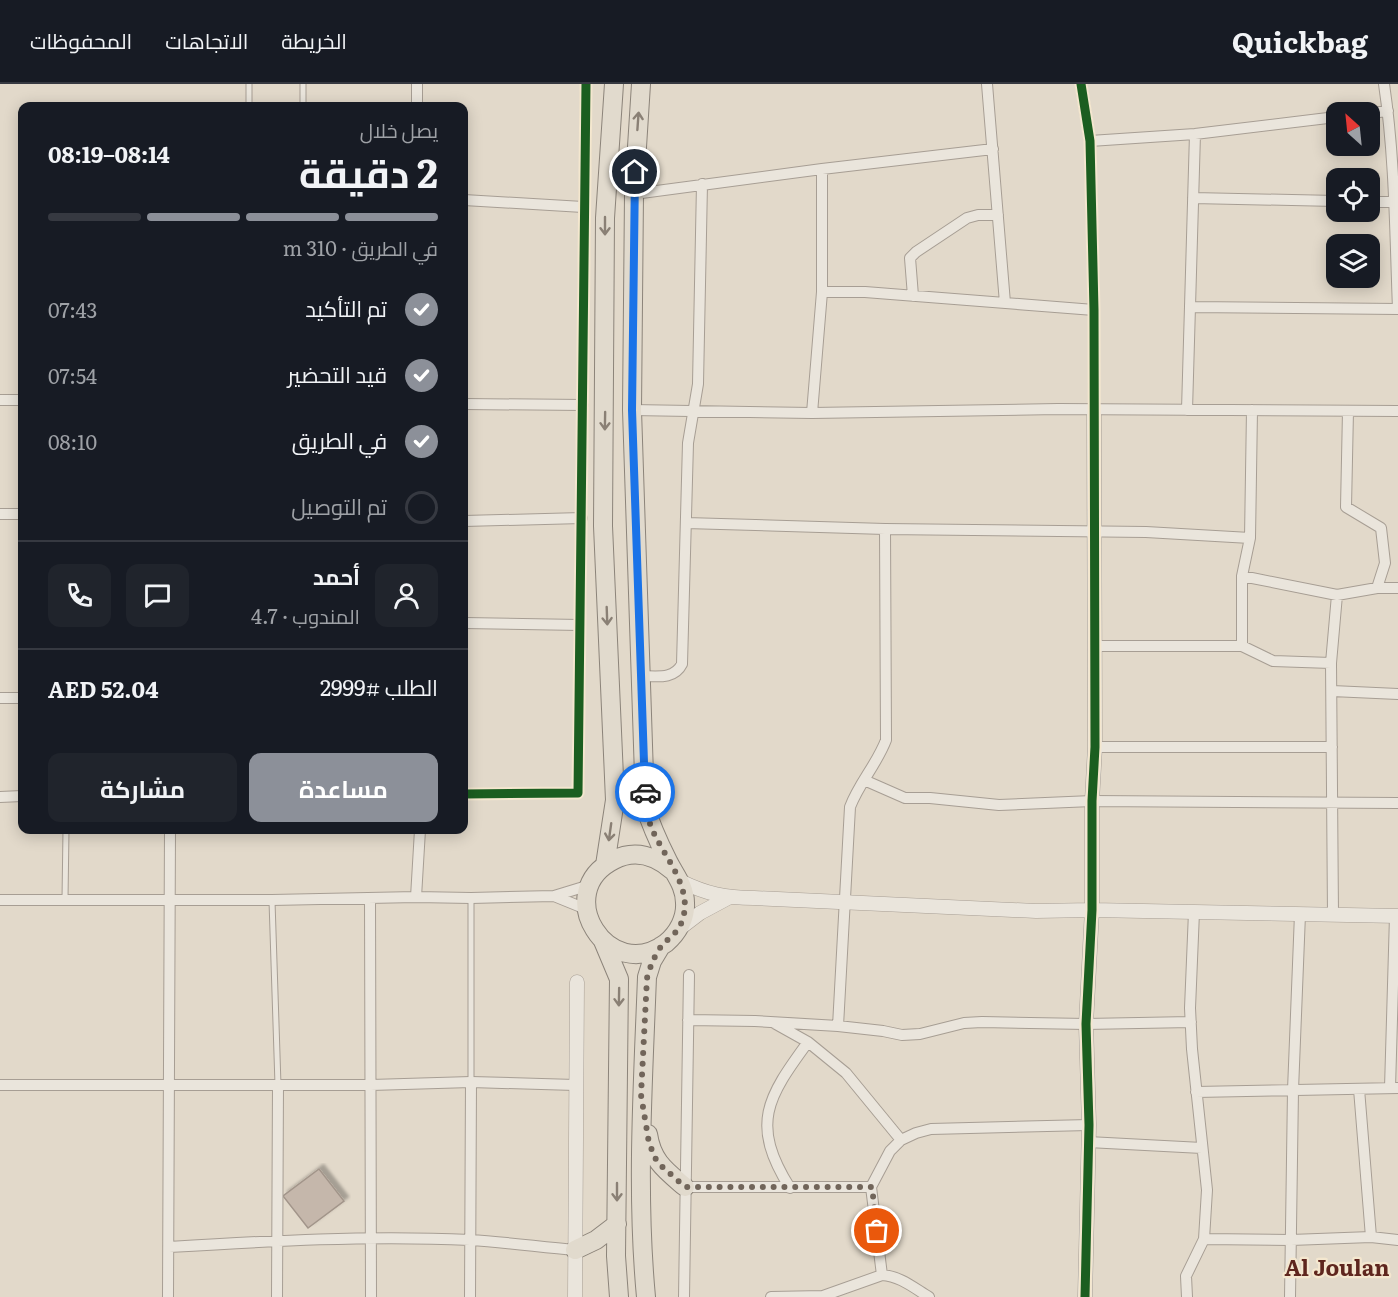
<!DOCTYPE html>
<html lang="ar">
<meta charset="utf-8">
<style>
:root{--surface:#171b24;--page:#20242c;--text:#f1f3f6;--muted:#9ea1a6;--line:#363941;--accent:#8c9099}
body{margin:0;font-family:Literata,Cairo,serif;background:var(--page);color:var(--text);direction:rtl;height:100vh;display:flex;flex-direction:column;font-size:22px;white-space:nowrap}
*{box-sizing:border-box;margin:0}
p{font-size:20px;color:var(--muted)}
.icon{flex:none;width:33px;height:33px;fill:none;stroke:currentColor;stroke-width:2;stroke-linecap:round;stroke-linejoin:round}
.map{position:relative;flex:1;overflow:hidden;direction:ltr}
.side{position:absolute;left:18px;top:18px;width:450px;height:732px;display:flex;flex-direction:column;background:var(--surface);border-radius:12px;box-shadow:0 3px 15px #0003;direction:rtl}
.side>*{flex:none}
.needle{width:39px;rotate:333deg}
.controls{position:absolute;left:1326px;top:18px;display:grid;gap:12px}
.controls a{display:grid;place-items:center;width:54px;height:54px;border-radius:12px;background:var(--surface);box-shadow:0 3px 15px #0003;font-size:30px}
.pin{position:absolute;display:grid;place-items:center;width:51px;height:51px;color:#fff;margin:-26px;border:3px solid #fff;border-radius:50%;box-shadow:0 2px 6px #0007}
.courier{position:absolute;display:grid;place-items:center;width:60px;height:60px;margin:-30px;border:4px solid #1a73e8;border-radius:50%;background:#fff;color:#222;box-shadow:0 2px 8px #0007}
.overview em{font-style:normal;font-weight:700}
.overview div{display:flex;flex-direction:column-reverse}
.overview{display:flex;align-items:center;justify-content:space-between;height:102px;padding:0 30px}
h1{font-size:39px;font-weight:700;line-height:45px}
.bar{display:grid;grid-template-columns:repeat(4,1fr);gap:9px 6px;align-content:center;height:72px;padding:0 30px}
.bar i{height:8px;border-radius:4px;background:var(--line)}
.bar .selected{background:var(--accent)}
.bar p{grid-column:span 4}
.line{display:flex;align-items:center;gap:15px;padding:0 30px;border-top:2px solid var(--line)}
.line div{flex:1}
.round{display:grid;place-items:center;flex:none;width:63px;height:63px;border-radius:12px;background:var(--page)}
ol{padding:0 30px;list-style:none}
li{display:flex;align-items:center;gap:18px;height:66px}
li p{margin-inline-start:auto}
li .icon{padding:6px;border-radius:50%;background:var(--accent);color:#fff;stroke-width:4}
li:last-child{color:var(--muted)}
li i{width:33px;height:33px;border:3px solid var(--line);border-radius:50%}
.primary-button{display:flex;gap:12px;margin-top:auto;padding:12px 30px}
.primary-button a{flex:1;height:69px;border-radius:12px;background:var(--accent);color:#fff;font-size:24px;font-weight:700;line-height:69px;text-align:center}
.primary-button a+a{background:var(--page);color:var(--text)}
header{display:flex;align-items:center;gap:36px;box-sizing:border-box;height:84px;padding:0 30px;background:var(--surface);border-bottom:2px solid var(--line)}
header strong{font-size:28px}
nav{display:flex;gap:33px;margin-inline-start:auto;font-size:21px}
.map>svg:first-child{display:block}
</style>
<header>
<strong>Quickbag</strong>
<nav><a>الخريطة</a><a>الاتجاهات</a><a>المحفوظات</a></nav>
</header>
<div class="map">
<svg width="1398" height="1213" viewBox="0 0 1398 1213">
<defs>
<filter id="shadow"><feDropShadow dx="4.5" dy="-4.5" stdDeviation="1.5" flood-color="#0004"/></filter>
</defs>
<rect width="100%" height="100%" fill="#e2d9ca"/>
<path fill="#c5b7ab" stroke="#a2958a" stroke-width="1.5" filter="url(#shadow)" d="M319,1085l25,32 -36,27 -25,-32z"/>
<g fill="none" stroke-linecap="round" stroke-linejoin="round">
<defs>
<path id="service" d="M249,0v22
M303,0v22
M471,814v184
M65,815l1,-69
M272,817l6,184"/>
<path id="minor" d="M417,0v22
M987,0l18,219
M1081,0l9,57 4,169v100
M1370,29l18,-2
M1090,57l105,-7 141,-17
M634,110l188,-25 171,-20
M1193,114l143,3
M464,116l119,7
M1370,118h24
M822,208h43l229,18
M913,212l-3,-38 6,-6 51,-34 11,-3h20
M1190,223l208,2c-3,-75 -3,-151 -14,-225
M0,316h22
M464,320l119,1
M632,326l180,3 246,-4 340,2
M1187,326l8,-276
M1348,327l-2,96 35,21 4,35 -8,25
M812,329l10,-121v-123
M0,430h22
M464,437l118,-3
M686,439l199,6 261,3 104,6
M1242,492l95,19 40,-7h21
M464,539l116,2
M1095,562h147l31,15 58,2
M1242,562v-70l8,-38 2,-128
M640,592c16,0 34,4 42,-12l6,-221 10,-59 4,-200
M1332,607l66,3
M0,614h22
M1095,663h237
M864,696l41,18h25l69,7 93,-4 306,2
M464,710l114,-1 8,-709
M0,713l22,-1
M554,812l32,13
M416,813l4,-67
M370,814l1,399
M0,816h272l144,-3 55,1 83,-2 36,-11
M1333,830l-2,-251 6,-68
M688,936l67,1 83,5 45,5 19,4 18,-1 44,-11 18,-1 104,2 105,-2
M774,939l34,19 38,31 55,67
M838,942l12,-219c9,-24 27,-43 36,-67l-1,-211
M0,1001h371l100,-3 104,3
M1390,1004l5,-172
M1359,1005l12,148
M1196,1008l202,-4
M1088,1058l114,6
M685,1103h186
M790,1104c-40,-64 -23,-90 18,-146
M1204,1155l87,1 80,-3 27,3
M169,1163c100,-6 201,-12 301,-7 35,2 70,7 105,10
M882,1191l-11,-88 19,-36 11,-11 15,-7 15,-4 158,-4
M168,1213l2,-467
M277,1213l1,-212
M470,1213l1,-215
M684,1213l5,-322
M771,1213l52,-1 59,-21c18,1 32,13 47,22
M1187,1213l-1,-21 18,-37 3,-49 -15,-141 -2,-41 4,-96
M1290,1213l3,-207 7,-176"/>
<path id="tertiary" d="M680,797c27,13 45,17 74,17l282,13 56,-1 306,6
M679,845l21,-16 28,-15
M575,1213l2,-315
M1085,1213l4,-172 -3,-101 6,-114v-109l3,-54 -1,-337"/>
<path id="primary" d="M641,0l-7,110 -2,216 13,396c6,20 14,37 23,55 7,14 17,25 17,42 1,15 -7,30 -19,40 -57,43 -116,-51 -52,-83 21,-11 42,-4 59,11
M605,781l10,-65 -12,-274 2,-308 9,-134
M603,857l16,38 -3,277 3,41
M648,1050c4,27 17,36 37,53
M575,1166l21,-10 21,-16
M646,1213c-10,-106 -3,-213 1,-320l5,-16 9,-15"/>
</defs>
<use href="#service" stroke="#a79e94" stroke-width="7"/>
<use href="#minor" stroke="#a79e94" stroke-width="12"/>
<use href="#tertiary" stroke="#a79e94" stroke-width="15"/>
<use href="#primary" stroke="#8c847a" stroke-width="20"/>
<use href="#service" stroke="#eae5dc" stroke-width="5"/>
<use href="#minor" stroke="#eae5dc" stroke-width="10"/>
<use href="#tertiary" stroke="#eae5dc" stroke-width="14"/>
<use href="#primary" stroke="#e1dacd" stroke-width="18"/>
<defs>
<path id="cycleway" d="M1081,0l9,57 4,169 1,437 -3,54v109l-6,114 3,101 -4,172
M464,710l114,-1 8,-709"/>
</defs>
<use href="#cycleway" stroke="#f4e7cf" stroke-width="13"/>
<use href="#cycleway" stroke="#1b5e20" stroke-width="9"/>
</g>
<defs><path id="oneway-shaft" d="M-6 0H5M1.5-3L5.5 0L1.5 3" fill="none" stroke-width="1.6" stroke-linecap="round" stroke-linejoin="round" transform="scale(1.5)"/></defs>
<g stroke="#8a8075">
<use href="#oneway-shaft" transform="translate(638 37) rotate(-86)"/>
<use href="#oneway-shaft" transform="translate(605 142) rotate(90)"/>
<use href="#oneway-shaft" transform="translate(605 337) rotate(91)"/>
<use href="#oneway-shaft" transform="translate(607 532) rotate(88)"/>
<use href="#oneway-shaft" transform="translate(610 748) rotate(98)"/>
<use href="#oneway-shaft" transform="translate(619 913) rotate(91)"/>
<use href="#oneway-shaft" transform="translate(617 1108) rotate(90)"/>
</g>
<g fill="none" stroke-linecap="round" stroke-linejoin="round">
<path stroke="#71655a" stroke-width="6" stroke-dasharray="0 10.8" d="M645,708c0,13 2,25 7,37 11,26 38,55 32,85 -4,20 -14,21 -24,34 -6,9 -10,19 -13,30l-6,117 8,48 8,19 28,25h187l5,44"/>
<path stroke="#1a73e8" stroke-width="8" d="M635,88l-3,238 13,382"/>
</g>
<g text-anchor="middle" stroke-width="4.5" stroke-linejoin="round" paint-order="stroke">
<g font-size="22" font-weight="bold" fill="#5f261e" stroke="#f4e7cf">
<text x="1337" y="1192">Al Joulan</text>
</g>
</g>
</svg>
<div class="controls">
<a><svg class="needle" viewBox="-14 -14 28 28"><path d="M0-13l5 13h-10z" fill="#e53935"/><path d="M0 13l5-13h-10z" fill="#9ea1a6"/></svg></a>
<a><svg class="icon" aria-label="locate" viewBox="0 0 24 24"><circle cx="12" cy="12" r="6"/><path d="M12 2v4M12 18v4M2 12h4M18 12h4"/></svg></a>
<a><svg class="icon" aria-label="layers" viewBox="0 0 24 24"><path d="M12 4l9 5-9 5-9-5zM3 14l9 5 9-5"/></svg></a>
</div>
<div class="pin" style="left:877px;top:1147px;background:#ea580c"><svg class="icon" aria-label="bag" viewBox="0 0 24 24"><path d="M5 8h14l-1 12H6zM9 8a3 3 0 0 1 6 0"/></svg></div>
<div class="pin" style="left:635px;top:88px;background:#1f2937"><svg class="icon" aria-label="home" viewBox="0 0 24 24"><path d="M3 11l9-7 9 7M6 9v11h12V9"/></svg></div>
<div class="courier" style="left:645px;top:708px"><svg class="icon" aria-label="car" viewBox="0 0 24 24"><path d="M5 17H2v-5l4-1 3-4h7l3 4 3 1v5h-3M9 17h6M6 11h13"/><circle cx="7" cy="17" r="2"/><circle cx="17" cy="17" r="2"/></svg></div>
<section class="side">
<div class="overview"><div><h1>2 دقيقة</h1><p>يصل خلال</p></div><em>08:14–08:19</em></div>
<div class="bar"><i class="selected"></i><i class="selected"></i><i class="selected"></i><i></i><p>في الطريق · 310 m</p></div>
<ol>
<li><svg class="icon" aria-label="check" viewBox="0 0 24 24"><path d="M5 12l5 5 9-10"/></svg>تم التأكيد<p>07:43</p></li>
<li><svg class="icon" aria-label="check" viewBox="0 0 24 24"><path d="M5 12l5 5 9-10"/></svg>قيد التحضير<p>07:54</p></li>
<li><svg class="icon" aria-label="check" viewBox="0 0 24 24"><path d="M5 12l5 5 9-10"/></svg>في الطريق<p>08:10</p></li>
<li><i></i>تم التوصيل</li>
</ol>
<div class="line" style="height:108px"><a class="round"><svg class="icon" aria-label="person" viewBox="0 0 24 24"><circle cx="12" cy="8" r="4"/><path d="M4 21q1-7 8-7t8 7"/></svg></a><div><b>أحمد</b><p>المندوب · 4.7</p></div><a class="round"><svg class="icon" aria-label="chat" viewBox="0 0 24 24"><path d="M4 5h16v11H9l-5 4z"/></svg></a><a class="round"><svg class="icon" aria-label="phone" viewBox="0 0 24 24"><path d="M5 4h4l2 5-3 2q2 4 5 5l2-3 5 2v4C11 20 4 13 5 4z"/></svg></a></div>
<div class="line" style="height:78px"><div>الطلب #2999</div><b>AED 52.04</b></div>
<div class="primary-button"><a>مساعدة</a><a>مشاركة</a></div>
</section>
</div>
